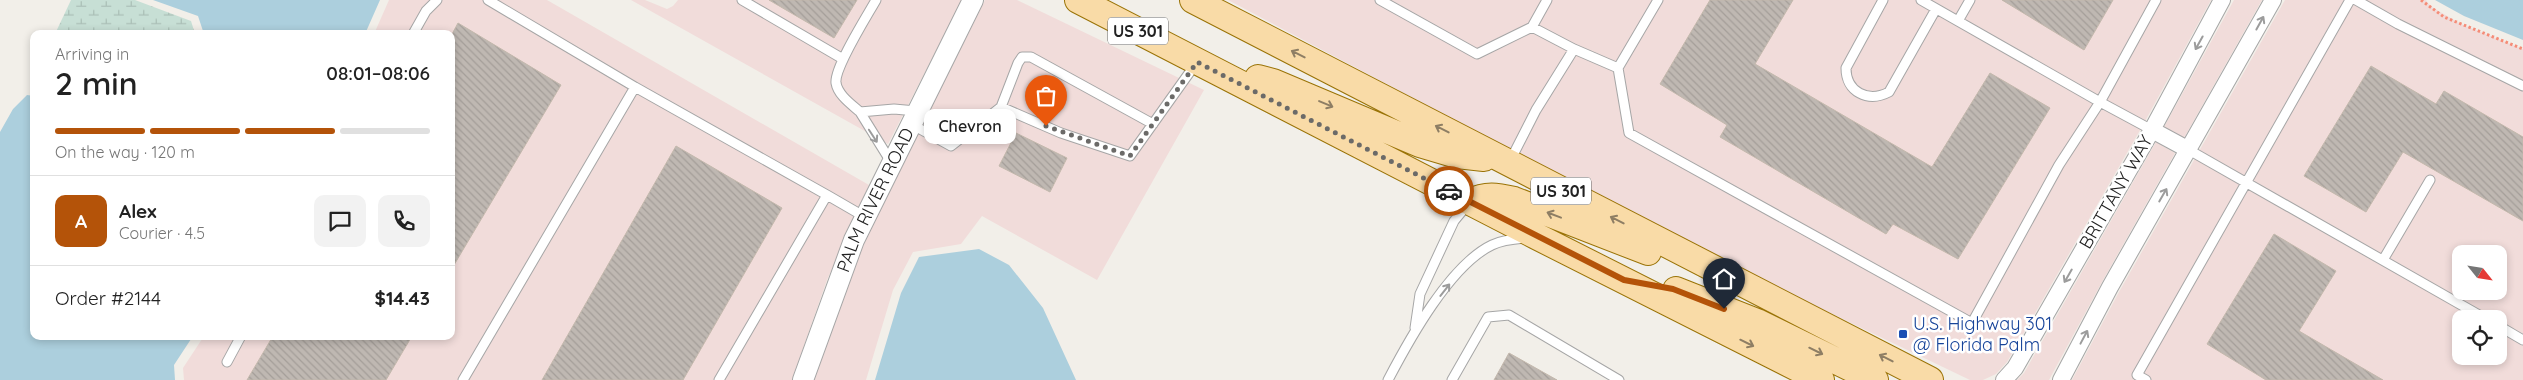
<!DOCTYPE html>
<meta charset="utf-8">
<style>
:root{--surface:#fff;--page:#f2f2f2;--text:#222;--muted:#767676;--line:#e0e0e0;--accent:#b45309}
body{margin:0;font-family:Quicksand,sans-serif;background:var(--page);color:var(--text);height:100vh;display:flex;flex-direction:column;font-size:19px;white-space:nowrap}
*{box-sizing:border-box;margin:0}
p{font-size:16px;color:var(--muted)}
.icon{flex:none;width:28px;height:28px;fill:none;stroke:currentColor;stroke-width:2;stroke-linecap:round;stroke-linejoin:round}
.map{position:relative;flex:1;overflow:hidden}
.sheet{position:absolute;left:30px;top:30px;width:425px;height:310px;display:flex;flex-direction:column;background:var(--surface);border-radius:10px;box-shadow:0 2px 8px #0003}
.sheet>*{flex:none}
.needle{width:32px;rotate:120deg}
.tools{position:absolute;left:2452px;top:245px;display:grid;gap:10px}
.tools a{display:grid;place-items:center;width:55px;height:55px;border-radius:10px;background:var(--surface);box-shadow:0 2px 8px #0003;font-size:25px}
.pin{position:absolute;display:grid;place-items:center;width:42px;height:42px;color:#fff;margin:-51px -21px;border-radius:50% 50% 50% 0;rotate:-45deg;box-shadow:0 0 5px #0007}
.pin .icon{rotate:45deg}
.courier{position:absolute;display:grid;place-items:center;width:50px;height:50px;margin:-25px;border:4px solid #b45309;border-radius:50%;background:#fff;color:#222;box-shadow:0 1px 6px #0007}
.bubble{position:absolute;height:35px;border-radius:10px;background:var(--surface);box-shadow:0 2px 8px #0003;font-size:16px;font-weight:600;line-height:35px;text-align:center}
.overview em{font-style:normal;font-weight:600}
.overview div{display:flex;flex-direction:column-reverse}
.overview{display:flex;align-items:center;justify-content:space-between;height:85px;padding:0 25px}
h1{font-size:32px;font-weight:600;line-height:38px}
.bar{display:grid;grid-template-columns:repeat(4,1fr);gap:8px 5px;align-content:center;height:60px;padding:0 25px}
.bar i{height:6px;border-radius:4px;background:var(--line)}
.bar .current{background:var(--accent)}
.bar p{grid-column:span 4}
.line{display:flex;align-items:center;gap:12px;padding:0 25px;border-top:1px solid var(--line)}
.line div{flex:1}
.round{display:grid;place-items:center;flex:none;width:52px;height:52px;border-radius:10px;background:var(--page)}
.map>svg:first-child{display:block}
</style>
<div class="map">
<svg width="2523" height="380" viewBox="0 0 2523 380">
<defs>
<pattern id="wetland-marsh" width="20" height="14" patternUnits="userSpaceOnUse" patternTransform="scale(1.25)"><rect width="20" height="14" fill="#c7dfd5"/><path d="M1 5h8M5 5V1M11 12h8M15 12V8" fill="none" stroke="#abbfb7"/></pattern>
<pattern id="building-back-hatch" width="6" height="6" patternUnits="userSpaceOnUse" patternTransform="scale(1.25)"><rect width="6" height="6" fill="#bfb8b2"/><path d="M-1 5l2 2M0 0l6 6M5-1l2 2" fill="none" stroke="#a49e99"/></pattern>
</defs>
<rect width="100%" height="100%" fill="#f2efe9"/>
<path fill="#f1dcda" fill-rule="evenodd" d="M389,0h158l322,185 -42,95 -35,100h-608l-1,-12 21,-32h247v-302h-77z
M631,0h14l22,9 6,-3 5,-6h284l-74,144z
M985,0h32l187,90 -107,190 -115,-64 -21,28 -48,8 -20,38 -27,90h-53l50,-136z
M1228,0h983l-68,125 -136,237 -11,12 -13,6h-13l-261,-125z
M2234,0h28l-78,138 -20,-11z
M2285,0h141l4,6 31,18 62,25v331h-451l47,-88zM2461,254h38v37h-38zM2461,319h38v37h-38z
M2156,142l19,11 -73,129 -53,98h-32l7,-7z"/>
<path fill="url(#wetland-marsh)" d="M71,0h64l56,21 4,13h-140z"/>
<path fill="#accfdd" d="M153,0h227l-15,34h-161l-6,-18z
M2435,0h88v40l-59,-24z
M27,95l7,1v240h159l-19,29 1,15h-175v-248l13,-23z
M979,249l30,16 34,43 33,72h-201l26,-87 18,-36z"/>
<path fill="url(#building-back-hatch)" stroke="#c3b8ac" d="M769,0h88l-23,38z
M1710,0h83l-38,64 177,103 58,-94 60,35 -92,151 -65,-35 -7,10 -166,-97 7,-12 -67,-41z
M2002,0h111l-29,50z
M458,23l103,62 -110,185v-234z
M2371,66l65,38 8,-13 79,46v84l-120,-69 -37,60 -62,-36z
M1016,133l51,25 -17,34 -51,-26z
M676,146l106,62 -99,172h-141z
M2274,234l62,37 -37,60 84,49h-117l-59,-36z
M273,336h139l-26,44h-139z
M1509,353l48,27h-63z"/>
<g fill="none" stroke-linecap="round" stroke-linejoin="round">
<defs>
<path id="service" d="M742,0l101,59
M1380,0l97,54 55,-27
M1883,0l-37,68c0,24 22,35 43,24l47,-83
M1921,0l179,102 56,-102
M2356,0l42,24 125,62
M1958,21l12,-21
M413,34l13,-23 11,-11
M1574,49l44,19 11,65 343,190 87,-158 41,-63 52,28
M1618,68l40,-68
M635,87l192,108 -108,185
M1001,107l17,-44 4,-6h9l122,67
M860,112c-9,-8 -22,-17 -24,-29 -2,-15 31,-67 40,-83
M911,124l40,22 50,-39 60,26 69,23 67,-94
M2189,150l297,169
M1510,161l26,-51 38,-61 -42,-22 15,-27
M891,162l-31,-50 34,-3 22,2
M827,195l38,22
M2383,260l47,-80
M2499,326l24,14
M1415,328l5,-34 34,-73 14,-17
M227,362l14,-26
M463,380l172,-293 -147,-87
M1388,380c21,-40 62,-115 104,-135 10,-5 22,-6 33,-7
M1452,380l36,-63 21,-2 110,65
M2146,380l-9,-5 213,-375"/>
<path id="minor" d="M2152,130l37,20
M2004,380l11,-12 137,-238 70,-130
M2061,380l49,-93 163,-287"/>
<g id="tertiary">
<path id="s1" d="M803,380l51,-140 119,-240"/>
</g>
<path id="primary" d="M1078,0l458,236 285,144
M1193,0l737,380
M1258,78l15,4 147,62 37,11 27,3
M1470,202c16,-8 27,-6 44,-2l134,52
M1676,290l81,32 118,58"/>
</defs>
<use href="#service" stroke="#a6a6a6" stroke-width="11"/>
<use href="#minor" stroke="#a6a6a6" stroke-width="18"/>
<use href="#tertiary" stroke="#a6a6a6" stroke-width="22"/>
<use href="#primary" stroke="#9a7306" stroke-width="28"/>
<path stroke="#f58c77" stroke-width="3" stroke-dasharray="2.5 2.5" stroke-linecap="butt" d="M2421,0l23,17 79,32"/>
<use href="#service" stroke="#fff" stroke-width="9"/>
<use href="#minor" stroke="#fff" stroke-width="16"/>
<use href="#tertiary" stroke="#fff" stroke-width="20"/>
<use href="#primary" stroke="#f9dba7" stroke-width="26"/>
</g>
<defs><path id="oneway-shaft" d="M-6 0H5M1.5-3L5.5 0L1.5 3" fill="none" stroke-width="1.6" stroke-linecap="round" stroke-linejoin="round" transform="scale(1.25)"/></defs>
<g stroke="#9c9c9c">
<use href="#oneway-shaft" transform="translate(2260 23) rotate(-61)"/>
<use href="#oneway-shaft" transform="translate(2199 43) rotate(119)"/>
<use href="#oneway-shaft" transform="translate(873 136) rotate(57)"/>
<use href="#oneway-shaft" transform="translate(2163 195) rotate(-60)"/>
<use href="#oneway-shaft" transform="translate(2068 276) rotate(120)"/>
<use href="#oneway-shaft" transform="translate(1445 290) rotate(-52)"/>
<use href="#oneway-shaft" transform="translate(2084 337) rotate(-62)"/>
</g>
<g stroke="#8e7e64">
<use href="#oneway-shaft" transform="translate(1298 54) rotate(-153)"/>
<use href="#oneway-shaft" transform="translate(1326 104) rotate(23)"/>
<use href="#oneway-shaft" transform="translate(1442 129) rotate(-153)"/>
<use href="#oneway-shaft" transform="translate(1554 215) rotate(-159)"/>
<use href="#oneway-shaft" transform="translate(1617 220) rotate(-153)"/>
<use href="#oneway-shaft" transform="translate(1747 343) rotate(26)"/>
<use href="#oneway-shaft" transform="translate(1816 351) rotate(26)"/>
<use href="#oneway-shaft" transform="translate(1886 358) rotate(-153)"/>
</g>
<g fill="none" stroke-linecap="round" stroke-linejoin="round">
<path stroke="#6b6a68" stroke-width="5" stroke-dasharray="0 9" d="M1046,126l84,30 67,-94 252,129"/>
<path stroke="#b45309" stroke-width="6" d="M1449,191l175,89 49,9 51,20"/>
</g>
<rect fill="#1a4fb4" stroke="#fff" stroke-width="2" x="1898" y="329" width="10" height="10" rx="2.5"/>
<g text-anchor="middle" stroke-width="5" stroke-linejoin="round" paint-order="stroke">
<g fill="#fff" stroke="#646464" stroke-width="1">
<rect x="1108" y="17.5" width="60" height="27" rx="4"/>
<rect x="1531" y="177.5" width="60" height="27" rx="4"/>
</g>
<g font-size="16" font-weight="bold" fill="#222">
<text x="1138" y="37">US 301</text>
<text x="1561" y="197">US 301</text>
</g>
<g font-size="18" fill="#222" stroke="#fff">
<text transform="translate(2116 192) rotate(-60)" y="6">BRITTANY WAY</text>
<text dy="6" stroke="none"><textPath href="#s1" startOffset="194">PALM RIVER ROAD</textPath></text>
</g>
<g font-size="18" fill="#164399" stroke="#fff" text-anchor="start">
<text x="1913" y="330">U.S. Highway 301<tspan x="1913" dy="21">@ Florida Palm</tspan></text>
</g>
</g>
</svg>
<div class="tools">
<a><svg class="needle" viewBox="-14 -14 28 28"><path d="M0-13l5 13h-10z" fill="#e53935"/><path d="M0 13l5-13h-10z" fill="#767676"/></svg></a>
<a><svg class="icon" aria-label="locate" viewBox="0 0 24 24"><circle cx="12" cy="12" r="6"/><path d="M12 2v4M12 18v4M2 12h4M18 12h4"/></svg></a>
</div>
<div class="pin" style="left:1046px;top:126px;background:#ea580c"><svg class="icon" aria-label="bag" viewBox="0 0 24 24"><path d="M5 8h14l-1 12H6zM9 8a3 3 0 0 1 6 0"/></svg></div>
<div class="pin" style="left:1724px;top:309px;background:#1f2937"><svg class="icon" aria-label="home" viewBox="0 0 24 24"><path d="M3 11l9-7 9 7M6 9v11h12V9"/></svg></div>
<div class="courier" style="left:1449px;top:191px"><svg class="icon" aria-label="car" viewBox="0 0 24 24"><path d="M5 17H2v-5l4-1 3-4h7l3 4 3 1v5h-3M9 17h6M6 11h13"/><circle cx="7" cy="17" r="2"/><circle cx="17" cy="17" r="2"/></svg></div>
<div class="bubble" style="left:924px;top:109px;width:92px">Chevron</div>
<section class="sheet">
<div class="overview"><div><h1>2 min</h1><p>Arriving in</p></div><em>08:01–08:06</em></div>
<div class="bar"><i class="current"></i><i class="current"></i><i class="current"></i><i></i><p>On the way · 120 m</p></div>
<div class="line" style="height:90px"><b class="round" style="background:var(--accent);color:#fff">A</b><div><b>Alex</b><p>Courier · 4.5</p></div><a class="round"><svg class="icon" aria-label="chat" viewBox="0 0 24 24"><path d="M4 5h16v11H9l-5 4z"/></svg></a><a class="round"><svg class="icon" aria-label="phone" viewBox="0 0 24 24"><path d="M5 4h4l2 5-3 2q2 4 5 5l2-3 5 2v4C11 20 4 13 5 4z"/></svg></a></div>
<div class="line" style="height:65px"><div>Order #2144</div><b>$14.43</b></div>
</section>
</div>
